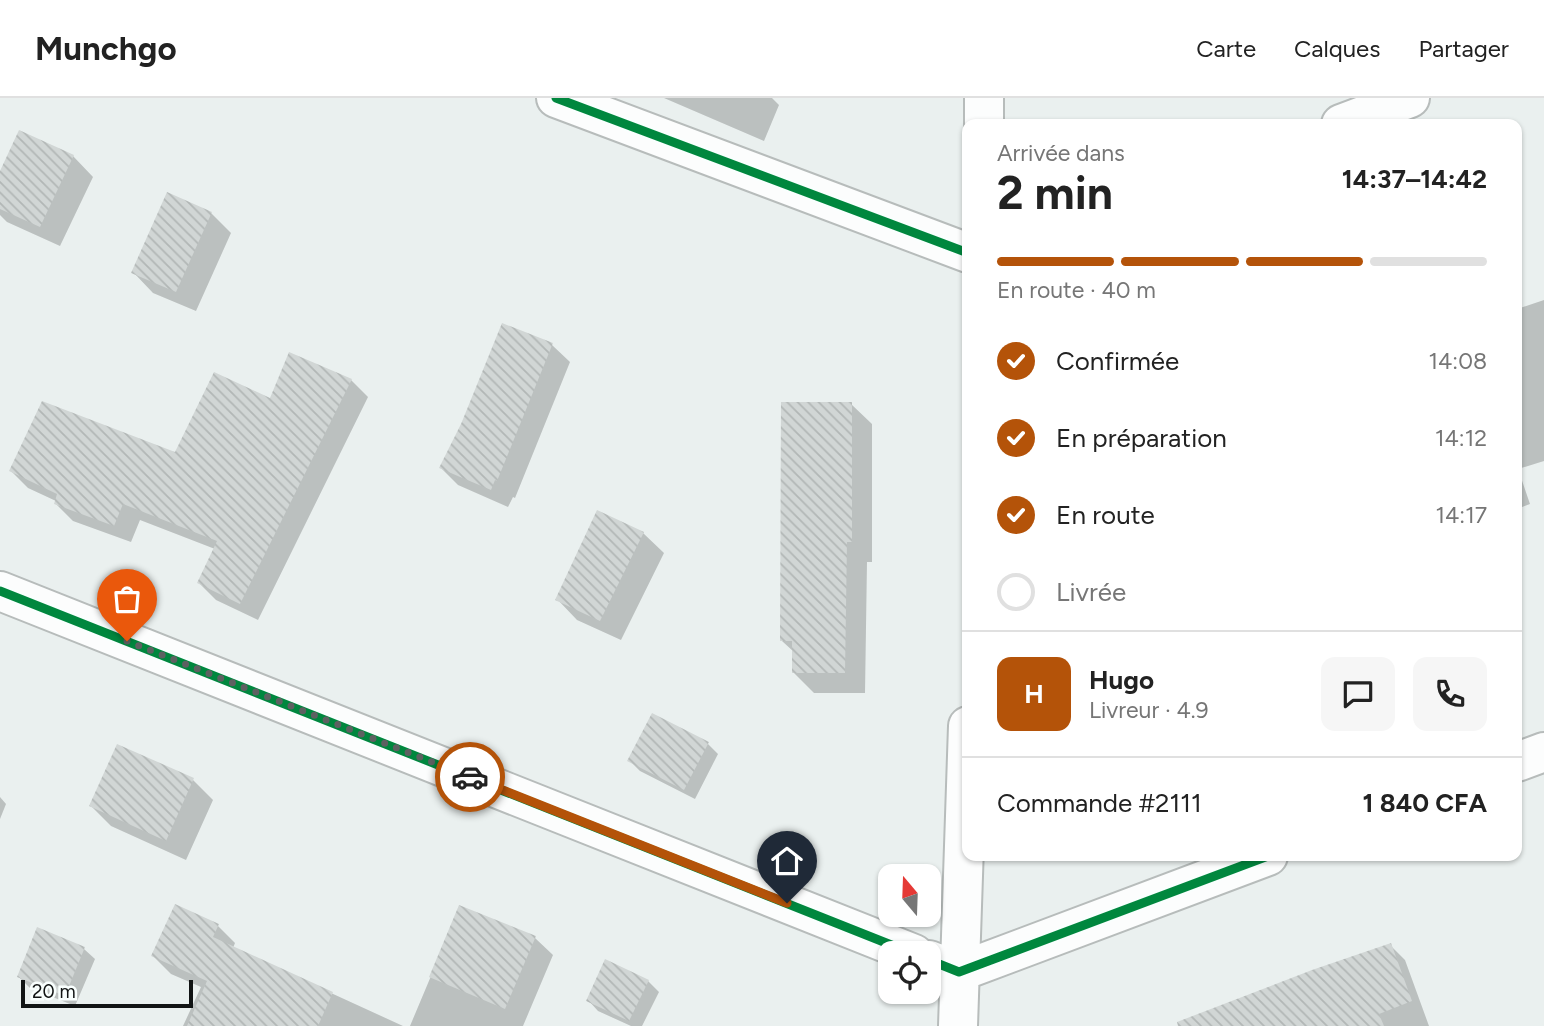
<!DOCTYPE html>
<html lang="fr">
<meta charset="utf-8">
<style>
:root{--surface:#fff;--page:#f6f6f6;--text:#222;--muted:#767676;--line:#e0e0e0;--accent:#b45309}
body{margin:0;font-family:Figtree,sans-serif;background:var(--page);color:var(--text);height:100vh;display:flex;flex-direction:column;font-size:26px;white-space:nowrap}
*{box-sizing:border-box;margin:0}
p{font-size:23px;color:var(--muted)}
.icon{flex:none;width:38px;height:38px;fill:none;stroke:currentColor;stroke-width:2;stroke-linecap:round;stroke-linejoin:round}
.map{position:relative;flex:1;overflow:hidden}
.side{position:absolute;left:962px;top:21px;width:560px;height:742px;display:flex;flex-direction:column;background:var(--surface);border-radius:14px;box-shadow:0 2px 5px #0004}
.side>*{flex:none}
.needle{width:46px;rotate:341deg}
.tools{position:absolute;left:878px;top:766px;display:grid;gap:14px}
.tools a{display:grid;place-items:center;width:63px;height:63px;border-radius:14px;background:var(--surface);box-shadow:0 2px 5px #0004;font-size:35px}
.scale{position:absolute;left:21px;bottom:18px;width:172px;box-sizing:border-box;padding-left:7px;border:4px solid #111414;border-top:0;font-size:19px;line-height:24px;white-space:nowrap;color:#111414;-webkit-text-stroke:5px #f9fffe;paint-order:stroke}
.pin{position:absolute;display:grid;place-items:center;width:60px;height:60px;color:#fff;margin:-72px -30px;border-radius:50% 50% 50% 0;rotate:-45deg;box-shadow:0 0 7px #0007}
.pin .icon{rotate:45deg}
.courier{position:absolute;display:grid;place-items:center;width:70px;height:70px;margin:-35px;border:5px solid #b45309;border-radius:50%;background:#fff;color:#222;box-shadow:0 2px 9px #0007}
.overview em{font-style:normal;font-weight:700}
.overview div{display:flex;flex-direction:column-reverse}
.overview{display:flex;align-items:center;justify-content:space-between;height:119px;padding:0 35px}
h1{font-size:46px;font-weight:700;line-height:52px}
.bar{display:grid;grid-template-columns:repeat(4,1fr);gap:10px 7px;align-content:center;height:84px;padding:0 35px}
.bar i{height:9px;border-radius:5px;background:var(--line)}
.bar .active{background:var(--accent)}
.bar p{grid-column:span 4}
.line{display:flex;align-items:center;gap:18px;padding:0 35px;border-top:2px solid var(--line)}
.line div{flex:1}
.round{display:grid;place-items:center;flex:none;width:74px;height:74px;border-radius:14px;background:var(--page)}
ol{padding:0 35px;list-style:none}
li{display:flex;align-items:center;gap:21px;height:77px}
li p{margin-inline-start:auto}
li .icon{padding:7px;border-radius:50%;background:var(--accent);color:#fff;stroke-width:4}
li:last-child{color:var(--muted)}
li i{width:38px;height:38px;border:4px solid var(--line);border-radius:50%}
header{display:flex;align-items:center;gap:42px;box-sizing:border-box;height:98px;padding:0 35px;background:var(--surface);border-bottom:2px solid var(--line)}
header strong{font-size:33px}
nav{display:flex;gap:38px;margin-inline-start:auto;font-size:24px}
.map>svg:first-child{display:block}
</style>
<header>
<strong>Munchgo</strong>
<nav><a>Carte</a><a>Calques</a><a>Partager</a></nav>
</header>
<div class="map">
<svg width="1544" height="928" viewBox="0 0 1544 928">
<defs>
<pattern id="building-back-hatch" width="6" height="6" patternUnits="userSpaceOnUse" patternTransform="scale(1.75)"><rect width="6" height="6" fill="#d1d6d5"/><path d="M-1 5l2 2M0 0l6 6M5-1l2 2" fill="none" stroke="#b2b7b6"/></pattern>
</defs>
<rect width="100%" height="100%" fill="#eaf0ef"/>
<path fill="#0003" d="M664,0h108l7,7 -15,36z
M73,58l20,21 -33,69 -53,-24 -7,-7v-40z
M211,115l20,20 -35,78 -43,-18 -20,-21z
M1544,202v161l-26,8 12,35 -13,5v-200z
M552,247l18,17 -55,136 -2,-1 -5,10 -50,-22 -17,-17z
M351,282l17,17 -110,223 -42,-20 -17,-17 16,-34 -75,-29 -9,22 -58,-21 -17,-17v-3l-28,-13 -17,-17 165,-17 95,-54z
M851,306l21,20v138h-5l-2,131h-51l-20,-20v-21l-12,-11z
M643,435l21,20 -43,87 -44,-20 -20,-21z
M708,646l10,10 -23,45 -55,-28 -11,-11z
M193,682l20,20 -27,60 -75,-34 -20,-20z
M0,699l6,7 -6,15z
M460,809l75,31 18,17 -30,71h-113z
M218,828l17,17 -2,5 170,78h-220l18,-39 -30,-13 -18,-18z
M1390,847l15,15 24,66h-204z
M84,851l11,10 -20,47 -45,-18 -11,-11z
M648,883l11,11 -17,34h-11l-33,-15 -10,-11z"/>
<path fill="url(#building-back-hatch)" d="M19,32l55,25 -34,72 -40,-18v-38z
M167,94l45,20 -36,80 -45,-19z
M502,225l51,20 -56,138 -2,-1 -4,10 -52,-22 22,-44z
M289,254l63,27 -112,225 -43,-21 20,-42 -94,-37 -9,22 -60,-22 3,-10 -48,-23 33,-70 133,51 39,-80 56,26z
M781,304h71v140h-5l-2,131h-53v-32h-12z
M597,412l47,22 -44,89 -45,-21z
M652,615l57,29 -25,48 -57,-29z
M117,646l77,34 -28,63 -77,-35z
M175,806l44,20 -6,13 120,55 -15,34h-131l20,-45 -56,-25z
M459,807l77,31 -31,73 -76,-32z
M37,829l48,20 -20,49 -48,-19z
M1391,845l21,58 -33,13 5,12h-206l-1,-4 135,-52z
M605,861l44,21 -20,41 -43,-20z"/>
<g fill="none" stroke-linecap="round" stroke-linejoin="round">
<defs>
<path id="minor" d="M556,0l412,155
M984,0v26
M1341,26l69,-26
M0,493l914,363
M1517,664l27,-10
M929,862l30,12 309,-116
M958,928l10,-300"/>
</defs>
<use href="#minor" stroke="#b7bcbb" stroke-width="42"/>
<use href="#minor" stroke="#fcfdfd" stroke-width="38"/>
<defs>
<path id="cycleway" d="M556,0l412,155
M0,493l914,363
M929,862l30,12 309,-116"/>
</defs>
<use href="#cycleway" stroke="#f9fffe" stroke-width="13"/>
<use href="#cycleway" stroke="#00873e" stroke-width="9"/>
</g>
<g fill="none" stroke-linecap="round" stroke-linejoin="round">
<path stroke="#5d6161" stroke-width="7" stroke-dasharray="0 12.6" d="M127,543l343,136"/>
<path stroke="#b45309" stroke-width="9" d="M470,679l317,126"/>
</g>
</svg>
<div class="tools">
<a><svg class="needle" viewBox="-14 -14 28 28"><path d="M0-13l5 13h-10z" fill="#e53935"/><path d="M0 13l5-13h-10z" fill="#767676"/></svg></a>
<a><svg class="icon" aria-label="locate" viewBox="0 0 24 24"><circle cx="12" cy="12" r="6"/><path d="M12 2v4M12 18v4M2 12h4M18 12h4"/></svg></a>
</div>
<div class="scale">20 m</div>
<div class="pin" style="left:127px;top:543px;background:#ea580c"><svg class="icon" aria-label="bag" viewBox="0 0 24 24"><path d="M5 8h14l-1 12H6zM9 8a3 3 0 0 1 6 0"/></svg></div>
<div class="pin" style="left:787px;top:805px;background:#1f2937"><svg class="icon" aria-label="home" viewBox="0 0 24 24"><path d="M3 11l9-7 9 7M6 9v11h12V9"/></svg></div>
<div class="courier" style="left:470px;top:679px"><svg class="icon" aria-label="car" viewBox="0 0 24 24"><path d="M5 17H2v-5l4-1 3-4h7l3 4 3 1v5h-3M9 17h6M6 11h13"/><circle cx="7" cy="17" r="2"/><circle cx="17" cy="17" r="2"/></svg></div>
<section class="side">
<div class="overview"><div><h1>2 min</h1><p>Arrivée dans</p></div><em>14:37–14:42</em></div>
<div class="bar"><i class="active"></i><i class="active"></i><i class="active"></i><i></i><p>En route · 40 m</p></div>
<ol>
<li><svg class="icon" aria-label="check" viewBox="0 0 24 24"><path d="M5 12l5 5 9-10"/></svg>Confirmée<p>14:08</p></li>
<li><svg class="icon" aria-label="check" viewBox="0 0 24 24"><path d="M5 12l5 5 9-10"/></svg>En préparation<p>14:12</p></li>
<li><svg class="icon" aria-label="check" viewBox="0 0 24 24"><path d="M5 12l5 5 9-10"/></svg>En route<p>14:17</p></li>
<li><i></i>Livrée</li>
</ol>
<div class="line" style="height:126px"><b class="round" style="background:var(--accent);color:#fff">H</b><div><b>Hugo</b><p>Livreur · 4.9</p></div><a class="round"><svg class="icon" aria-label="chat" viewBox="0 0 24 24"><path d="M4 5h16v11H9l-5 4z"/></svg></a><a class="round"><svg class="icon" aria-label="phone" viewBox="0 0 24 24"><path d="M5 4h4l2 5-3 2q2 4 5 5l2-3 5 2v4C11 20 4 13 5 4z"/></svg></a></div>
<div class="line" style="height:91px"><div>Commande #2111</div><b>1 840 CFA</b></div>
</section>
</div>
